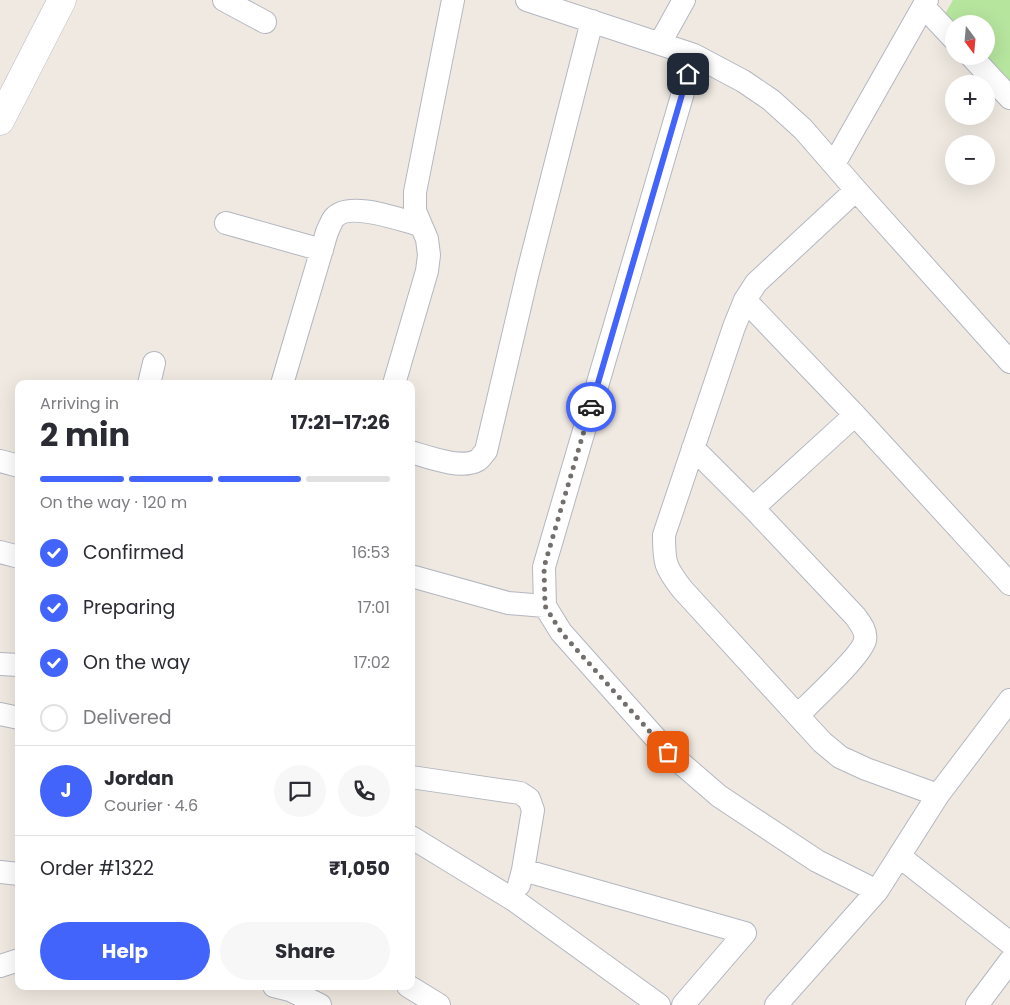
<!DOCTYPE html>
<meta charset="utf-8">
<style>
:root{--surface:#fff;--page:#f7f7f7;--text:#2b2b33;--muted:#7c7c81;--line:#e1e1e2;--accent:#4264fb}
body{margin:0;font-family:Poppins,sans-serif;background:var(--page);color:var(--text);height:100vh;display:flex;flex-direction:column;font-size:19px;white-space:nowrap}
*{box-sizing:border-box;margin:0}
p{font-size:16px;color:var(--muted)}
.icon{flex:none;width:28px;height:28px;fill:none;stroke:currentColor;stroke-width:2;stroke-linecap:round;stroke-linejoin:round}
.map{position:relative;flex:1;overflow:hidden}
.panel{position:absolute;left:15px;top:380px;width:400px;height:610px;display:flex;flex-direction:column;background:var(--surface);border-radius:10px;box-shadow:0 5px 20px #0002}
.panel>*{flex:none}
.needle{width:32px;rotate:164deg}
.buttons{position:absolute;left:945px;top:15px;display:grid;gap:10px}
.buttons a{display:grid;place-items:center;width:50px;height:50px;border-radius:50%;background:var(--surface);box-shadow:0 5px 20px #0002;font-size:25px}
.pin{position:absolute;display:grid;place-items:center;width:42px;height:42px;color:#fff;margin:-21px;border-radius:10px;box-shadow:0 2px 8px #0006}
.courier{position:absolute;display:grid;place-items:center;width:50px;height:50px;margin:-25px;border:4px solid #4264fb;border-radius:50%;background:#fff;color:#222;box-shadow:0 1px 6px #0007}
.summary em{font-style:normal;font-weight:700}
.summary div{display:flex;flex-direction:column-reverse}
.summary{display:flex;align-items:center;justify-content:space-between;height:85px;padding:0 25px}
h1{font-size:32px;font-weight:700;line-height:38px}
.bar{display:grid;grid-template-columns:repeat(4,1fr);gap:8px 5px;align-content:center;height:60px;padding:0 25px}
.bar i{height:6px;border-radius:4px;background:var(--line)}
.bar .current{background:var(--accent)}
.bar p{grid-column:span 4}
.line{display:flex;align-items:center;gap:12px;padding:0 25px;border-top:1px solid var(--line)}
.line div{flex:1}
.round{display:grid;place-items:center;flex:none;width:52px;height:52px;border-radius:26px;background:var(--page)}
ol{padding:0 25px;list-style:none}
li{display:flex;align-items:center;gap:15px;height:55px}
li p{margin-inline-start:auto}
li .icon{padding:5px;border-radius:50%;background:var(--accent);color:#fff;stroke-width:4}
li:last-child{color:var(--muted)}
li i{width:28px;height:28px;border:2px solid var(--line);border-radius:50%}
.cta{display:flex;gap:10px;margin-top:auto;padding:10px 25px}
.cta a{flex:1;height:58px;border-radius:30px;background:var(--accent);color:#fff;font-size:20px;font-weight:700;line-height:58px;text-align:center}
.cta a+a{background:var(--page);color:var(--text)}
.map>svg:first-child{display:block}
</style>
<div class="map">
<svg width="1010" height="1005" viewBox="0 0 1010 1005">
<rect width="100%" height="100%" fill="#efe9e1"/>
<path fill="#b6e59e" d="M953,0h57v94l-24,-38v-32h-32l-13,-3z"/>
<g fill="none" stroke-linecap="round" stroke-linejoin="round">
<defs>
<path id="street" d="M224,0l41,22
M527,0l167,55 49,26 28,19 32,29 53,61 154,172
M924,7l30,32
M660,43l24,-43
M694,55l-150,512 1,39 16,26 107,120 51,44 98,65 60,30
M971,56l39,42
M834,164l93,-164
M856,190l-100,93 -11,17 -11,27 -70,208c0,28 1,32 18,54l140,153 18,15 26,12 72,26
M226,223l96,27
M745,300l110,115 155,169
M149,384l5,-21
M282,384l45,-152c2,-4 4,-10 7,-14 15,-18 66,2 86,7
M394,384l33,-113 2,-16 -2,-16 -12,-28v-19l38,-192
M693,448l60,60 102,108c5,7 12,15 10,24 -2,14 -55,63 -67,75
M411,452c17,5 51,18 67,8 3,-2 5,-6 8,-9l42,-179 64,-251
M0,461l19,5
M753,508l102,-93
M0,552l19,5
M411,576l97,27 37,3
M0,664l19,1
M0,714l19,4
M411,777l109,16 9,6 4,11 -10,60 -4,15
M411,837l103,63 145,105
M899,856l111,87
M523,870l222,63 -62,72
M0,872l19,2
M0,966l19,-6
M274,986l16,4 30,15
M408,986l31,19
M776,1005l101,-114 61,-96 72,-95
M977,1005l33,-44"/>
<path id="secondary" d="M0,121l62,-121"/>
</defs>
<use href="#street" stroke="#b4b7c1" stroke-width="24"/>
<use href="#secondary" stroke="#b4b7c1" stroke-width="29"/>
<use href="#street" stroke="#fff" stroke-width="22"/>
<use href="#secondary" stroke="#fff" stroke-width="28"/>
</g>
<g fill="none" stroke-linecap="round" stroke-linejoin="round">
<path stroke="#726f6d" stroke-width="5" stroke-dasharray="0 9" d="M591,407l-47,160 1,39 16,26 107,120"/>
<path stroke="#4264fb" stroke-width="6" d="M591,407l97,-333"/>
</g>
</svg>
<div class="buttons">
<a><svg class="needle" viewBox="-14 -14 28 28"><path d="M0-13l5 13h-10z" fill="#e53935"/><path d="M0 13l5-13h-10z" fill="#7c7c81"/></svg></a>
<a>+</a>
<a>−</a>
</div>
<div class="pin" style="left:668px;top:752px;background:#ea580c"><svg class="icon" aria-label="bag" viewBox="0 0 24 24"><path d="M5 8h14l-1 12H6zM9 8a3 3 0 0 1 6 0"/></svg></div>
<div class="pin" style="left:688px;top:74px;background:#1f2937"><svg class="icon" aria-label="home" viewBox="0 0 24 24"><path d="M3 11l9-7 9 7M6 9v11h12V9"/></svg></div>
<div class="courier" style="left:591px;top:407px"><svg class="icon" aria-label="car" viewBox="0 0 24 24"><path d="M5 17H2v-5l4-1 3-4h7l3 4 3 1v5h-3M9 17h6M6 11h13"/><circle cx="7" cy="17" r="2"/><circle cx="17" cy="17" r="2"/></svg></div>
<section class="panel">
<div class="summary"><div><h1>2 min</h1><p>Arriving in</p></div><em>17:21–17:26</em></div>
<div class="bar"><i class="current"></i><i class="current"></i><i class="current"></i><i></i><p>On the way · 120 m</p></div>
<ol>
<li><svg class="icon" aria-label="check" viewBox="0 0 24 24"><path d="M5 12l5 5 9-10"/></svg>Confirmed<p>16:53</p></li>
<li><svg class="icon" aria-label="check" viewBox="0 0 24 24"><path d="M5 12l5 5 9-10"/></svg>Preparing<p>17:01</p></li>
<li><svg class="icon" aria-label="check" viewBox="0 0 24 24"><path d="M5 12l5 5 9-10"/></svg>On the way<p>17:02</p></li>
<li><i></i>Delivered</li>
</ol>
<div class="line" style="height:90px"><b class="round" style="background:var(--accent);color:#fff">J</b><div><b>Jordan</b><p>Courier · 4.6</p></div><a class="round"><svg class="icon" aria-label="chat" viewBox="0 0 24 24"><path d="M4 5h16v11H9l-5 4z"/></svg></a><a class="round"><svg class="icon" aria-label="phone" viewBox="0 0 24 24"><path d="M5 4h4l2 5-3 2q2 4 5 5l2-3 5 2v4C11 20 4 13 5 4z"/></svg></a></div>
<div class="line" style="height:65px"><div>Order #1322</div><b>₹1,050</b></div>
<div class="cta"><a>Help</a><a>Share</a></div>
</section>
</div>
